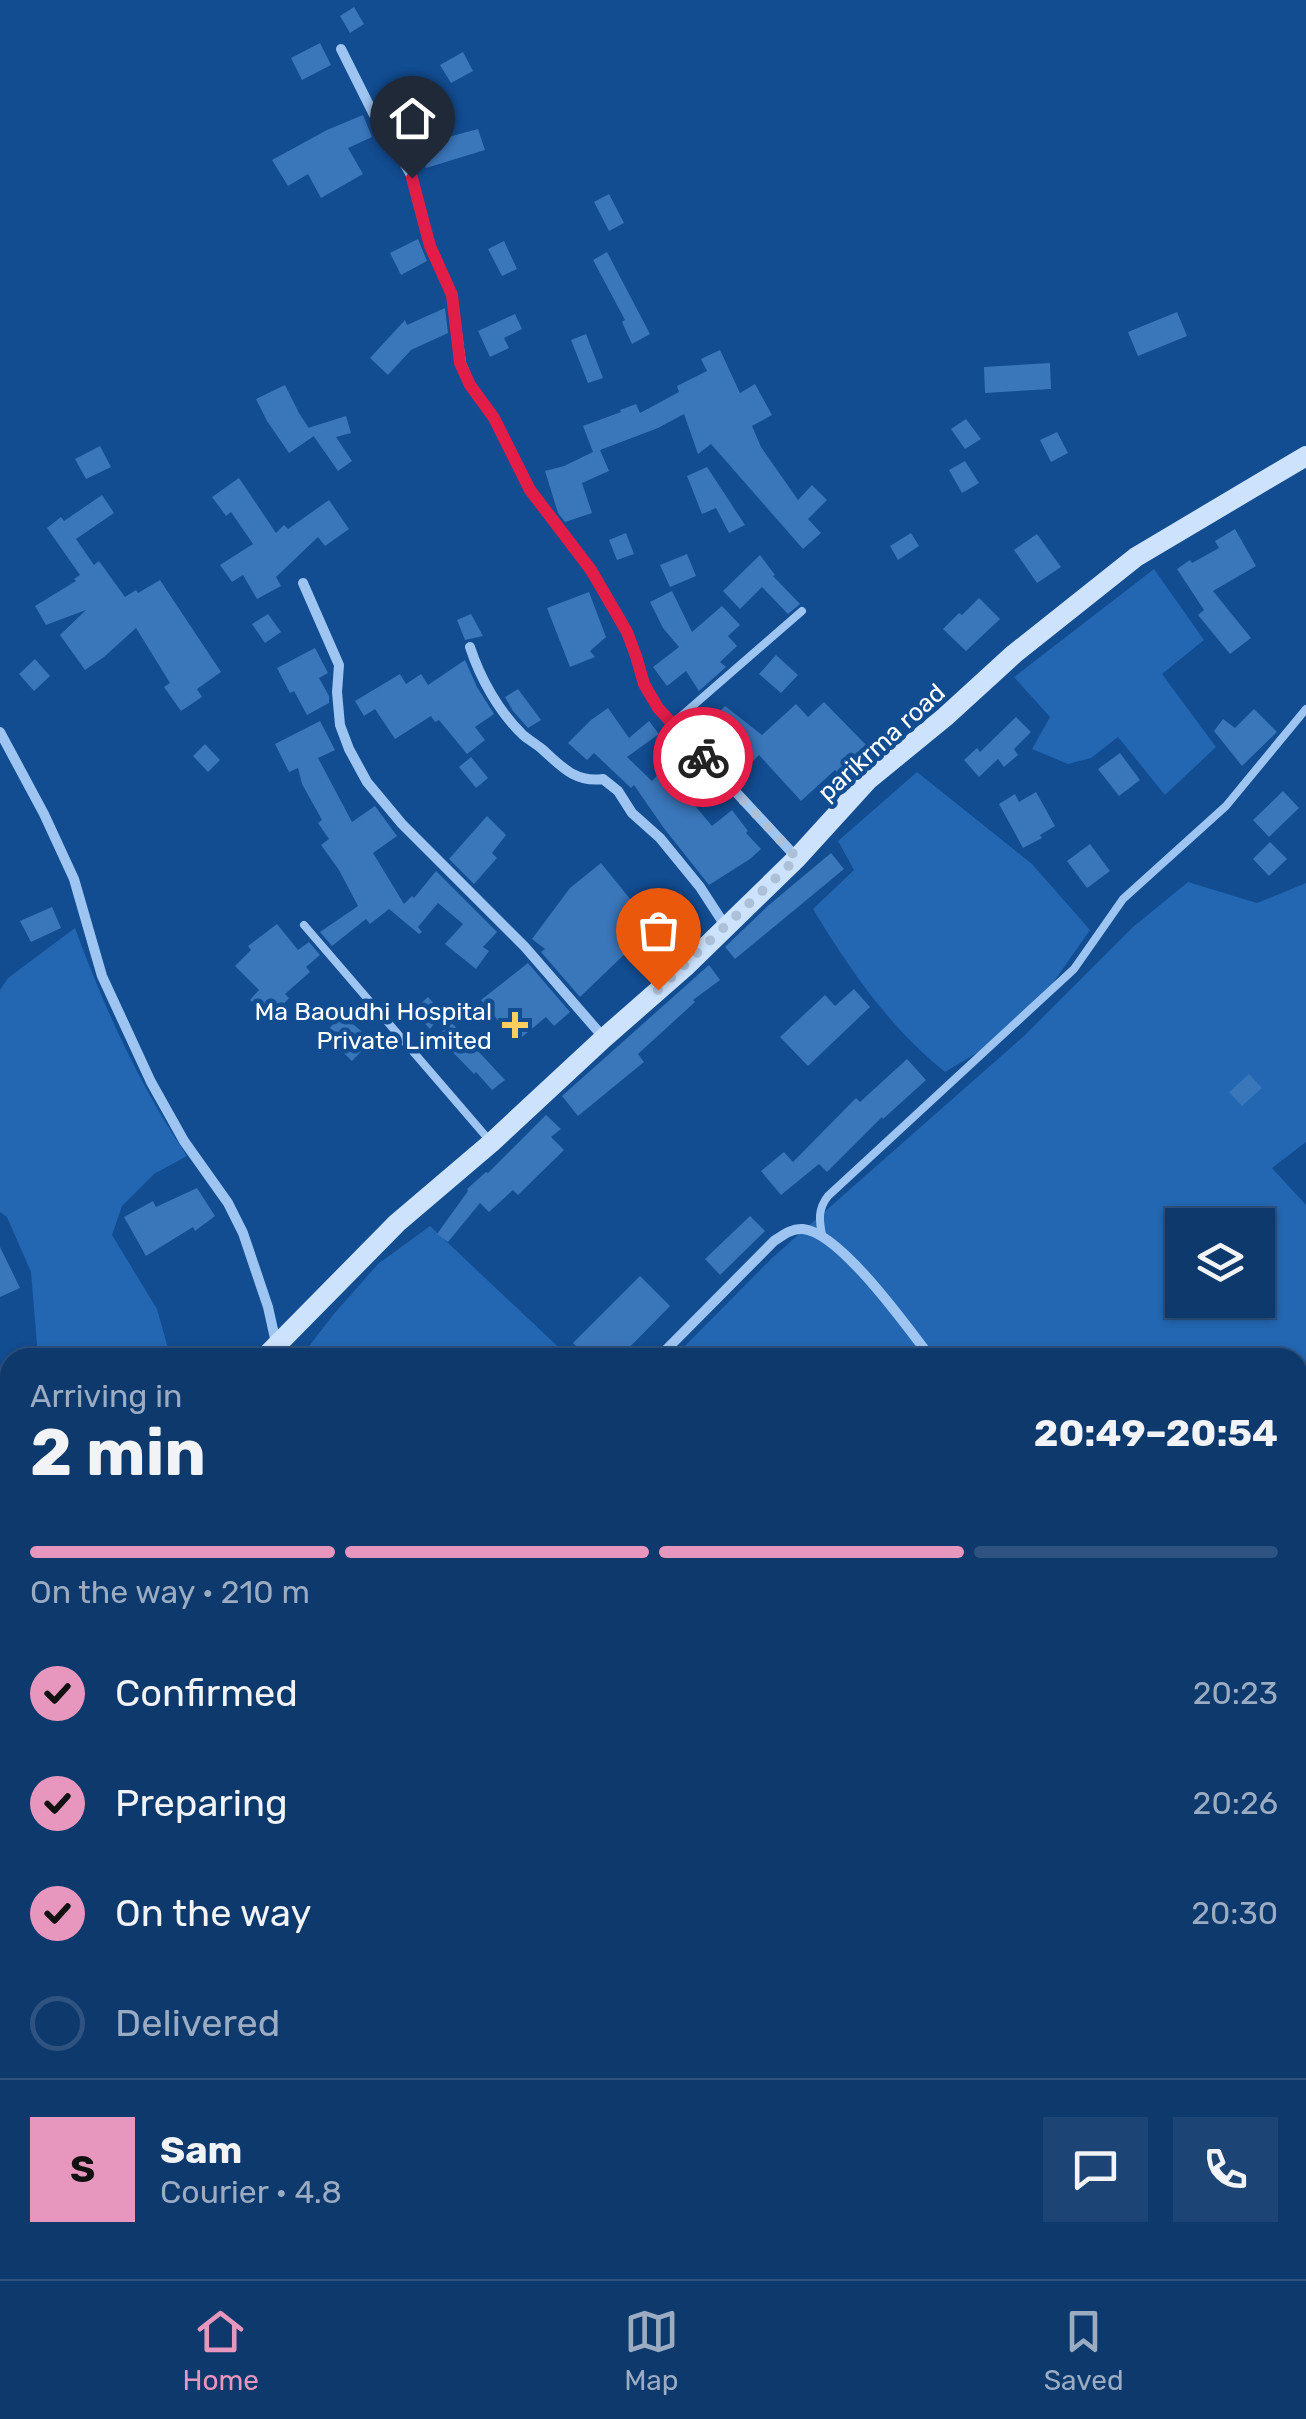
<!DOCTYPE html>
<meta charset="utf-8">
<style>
:root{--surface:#0e396d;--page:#1c4475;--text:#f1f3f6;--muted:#9bacc2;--line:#2e5380;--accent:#e797bd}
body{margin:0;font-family:Rubik,sans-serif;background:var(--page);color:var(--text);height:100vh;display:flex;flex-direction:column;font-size:38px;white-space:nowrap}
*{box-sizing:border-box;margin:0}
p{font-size:32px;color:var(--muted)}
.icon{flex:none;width:55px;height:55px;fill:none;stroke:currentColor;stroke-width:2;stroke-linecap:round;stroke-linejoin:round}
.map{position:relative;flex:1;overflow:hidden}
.side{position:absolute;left:0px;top:1348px;width:1308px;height:932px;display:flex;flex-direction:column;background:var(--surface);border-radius:30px 30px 0 0;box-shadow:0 2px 8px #0004,0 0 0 2px var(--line)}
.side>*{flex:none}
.buttons{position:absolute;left:1165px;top:1208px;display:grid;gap:20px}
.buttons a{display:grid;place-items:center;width:110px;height:110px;border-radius:0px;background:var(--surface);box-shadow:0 2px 8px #0004,0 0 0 2px var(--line);font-size:50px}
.pin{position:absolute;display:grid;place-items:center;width:85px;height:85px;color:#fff;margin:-102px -42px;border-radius:50% 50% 50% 0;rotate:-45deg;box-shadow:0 0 10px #0007}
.pin .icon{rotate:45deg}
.courier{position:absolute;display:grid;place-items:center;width:100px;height:100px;margin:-50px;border:8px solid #e11d48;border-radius:50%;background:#fff;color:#222;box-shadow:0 2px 12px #0007}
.headline em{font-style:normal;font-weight:700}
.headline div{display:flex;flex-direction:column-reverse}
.headline{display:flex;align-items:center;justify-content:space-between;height:170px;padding:0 30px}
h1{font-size:65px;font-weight:700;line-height:75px}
.bar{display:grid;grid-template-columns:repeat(4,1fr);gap:15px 10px;align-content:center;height:120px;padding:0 30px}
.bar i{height:12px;border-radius:8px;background:var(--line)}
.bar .on{background:var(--accent)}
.bar p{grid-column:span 4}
.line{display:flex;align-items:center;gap:25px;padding:0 30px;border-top:2px solid var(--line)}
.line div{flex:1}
.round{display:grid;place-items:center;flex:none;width:105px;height:105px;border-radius:0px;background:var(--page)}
ol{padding:0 30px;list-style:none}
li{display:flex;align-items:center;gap:30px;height:110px}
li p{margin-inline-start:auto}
li .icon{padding:10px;border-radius:50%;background:var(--accent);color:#111;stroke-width:4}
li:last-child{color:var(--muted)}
li i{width:55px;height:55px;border:5px solid var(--line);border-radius:50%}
.tabs{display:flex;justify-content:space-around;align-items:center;height:140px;border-top:2px solid var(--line);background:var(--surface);font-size:28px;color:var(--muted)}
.tabs a{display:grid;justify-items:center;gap:5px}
.tabs .on{color:var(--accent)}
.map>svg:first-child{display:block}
</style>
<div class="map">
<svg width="1306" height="2279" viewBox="0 0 1306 2279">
<rect width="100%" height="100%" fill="#124c91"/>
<path fill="#2366b1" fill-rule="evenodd" d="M1154,569l50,71 -42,34 54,73 -51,48 -47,-58 -27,21 -23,6 -36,-15 18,-32 -36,-40z
M917,772l115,92 58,66 -49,70 -41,39 -55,33c-55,-44 -96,-103 -132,-163l41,-39 -16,-29z
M1188,882l69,21 49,-20v259l-34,26 34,37v184l-8,9v-40h-625l99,-100 253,-223 108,-108zM1182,1225h76v75h-76z
M75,928c29,80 65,158 112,228l-33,18 -32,32 -10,29 45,74 11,39 -10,9h-120l-7,-85 -24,-55 -7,-5v-222l8,-12z
M430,1226l139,131 -264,1 -2,-4 30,-39 45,-51z"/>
<path fill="#345f91" stroke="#8fc1f6" stroke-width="2.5" d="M1298,1454l8,3v420l-8,5z"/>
<path fill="#3a76ba" d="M354,7l10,17 -14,9 -10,-17z
M320,43l11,22 -29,15 -11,-22z
M463,52l10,19 -22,12 -11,-18z
M363,115l9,22 -24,11 15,26 -42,24 -13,-24 -20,12 -16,-26 55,-30z
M478,129l7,21 -59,18 -7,-23z
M609,194l15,29 -15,8 -15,-29z
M418,239l9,22 -26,14 -11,-22z
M504,241l13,28 -15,7 -14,-27z
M607,252l43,82 -18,10 -10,-22 3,-2 -32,-60z
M445,308l3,25 -37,17 -23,25 -18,-17 35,-38 2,5z
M1177,312l10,24 -49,20 -10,-24z
M515,314l7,15 -18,9 5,10 -19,9 -12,-26z
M586,334l17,44 -15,5 -17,-43z
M720,350l20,43 15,-9 17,31 -20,11 9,21 37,53 14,-15 15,15 -19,19 13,14 -18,16 -92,-105 -13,10 -14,-40 -26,14 -58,22 9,21 -27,12 10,30 -27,9 -7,-9 -13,-42 19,-5 29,-14 -10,-26 38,-14 -1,-2 16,-6 4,9 39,-21 -2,-6 30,-15 -6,-12z
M1050,363l1,26 -66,4 -1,-26z
M285,385l14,28 15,23 -25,17 -22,-32 -11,-22z
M346,416l5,17 -15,4 16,24 -14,10 -30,-43z
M966,419l15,20 -16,10 -14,-20z
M1057,432l11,21 -17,9 -11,-22z
M100,446l11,21 -25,12 -11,-20z
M965,461l14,22 -17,10 -13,-23z
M707,467l38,58 -16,8 -13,-25 -14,6 -15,-38z
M239,478l37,55 8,-8 4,4 41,-29 20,29 -24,17 -7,-9 -42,40 5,9 -24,13 -14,-24 -11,7 -12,-17 33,-21 -22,-32 -5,4 -14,-19z
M102,495l12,18 -38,26 18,26 5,-4 26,36 11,-7 2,3 22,-13 61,92 -24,17 5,8 -21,14 -17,-24 6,-4 -34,-55 -32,29 -19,13 -25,-35 26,-25 -40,15 -11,-19 41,-25 -2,-2 6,-4 -33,-47 14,-11 3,4z
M1235,529l21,37 -43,25 38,47 -21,16 -32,-39 6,-5 -27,-41 13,-9 2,3 27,-15 -4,-7z
M626,533l8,21 -17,6 -8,-20z
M911,533l8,13 -21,14 -8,-14z
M1037,534l24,33 -24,16 -23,-33z
M687,554l9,22 -26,11 -10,-22z
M760,555l15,20 -2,1 27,28 -12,10 -26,-27 -22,22 -17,-18z
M672,591l20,41 30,-26 18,19 -12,11 9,10 -17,16 6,5 -27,24 -13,-20 -19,15 -14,-19 26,-20 -16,-19 -13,-26z
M589,592l17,45 -16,14 5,6 -25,10 -23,-59z
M979,598l21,21 -34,32 -23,-22 16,-16 3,2z
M268,614l13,18 -16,11 -13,-19z
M471,614l12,22 -18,4 -8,-20z
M315,648l13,25 -9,5 10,18v7l-22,12 -13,-24 -4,2 -13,-25z
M776,655l22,20 -17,18 -22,-19z
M35,659l15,17 -16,15 -15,-17z
M465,660l12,27 17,27 -19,13 10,13 -18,14 -28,-34 -4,2 -4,-6 -36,23 -20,-30 -11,7 -9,-15 45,-27 6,10 15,-10 7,11z
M518,689l23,31 -13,8 -15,-17 -8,-14z
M824,702l46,47 -15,14 -4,-4 -13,14 -3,-3 -34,31 -42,-46 -23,23 -40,-42 29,-30 37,29 34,-31 12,13z
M608,708l21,30 20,-17 10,13 -32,23 25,24 32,-33 22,25 -21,21 27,32 20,-16 16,21 -2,2 15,16 -11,10 -41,26 -46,-58 -29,-42 -3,3 -37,-35 -7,7 -19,-17 23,-23z
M1254,709l23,23 -35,34 -28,-35 9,-12 12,9z
M1016,717l15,15 -17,17 4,6 -14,12 -6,-8 -19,18 -15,-17 13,-12 3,4z
M320,721l15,29 -17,8 34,64 23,-16 22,30 -24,17 31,51 8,-8 2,2 22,-27 61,61 -14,15 6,4 -13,18 -31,-25 18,-20 -25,-21 -20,24 4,5 -3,2 -30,-25 -19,15 -4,-5 -34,27 -12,-14 38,-26 -19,-36 -18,-25 8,-6 -11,-16 4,-3 -20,-36 -4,-16 -9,4 -14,-28z
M205,744l15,16 -12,12 -15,-16z
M1120,753l20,27 -21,16 -21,-27z
M471,757l17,21 -12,10 -17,-21z
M1283,791l16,17 -30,29 -16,-17z
M1036,792l19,34 -15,9 2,3 -19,10 -24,-44 16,-10 4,8z
M487,816l19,19 -14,18 5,5 -23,26 -25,-25z
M1270,842l17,17 -18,17 -16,-17z
M1090,844l20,27 -23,17 -20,-27z
M831,853l13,16 -109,90 -10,-12 44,-42z
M601,863l47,58 -26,21 8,7 -50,48 -39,-45 4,-3 -13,-10 38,-51z
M671,899l18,17 -13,13 -18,-18z
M52,907l9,21 -30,14 -11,-21z
M277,924l21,26 11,-8 11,13 -14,12 4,5 -25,22 4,4 -19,21 -20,-19 9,-10 -24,-24 16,-16 -3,-4z
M528,963l42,49 -16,14 -8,-9 -30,25 -35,-42z
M709,965l11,15 -27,20 2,2 -57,52 6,8 -66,54 -16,-20z
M854,989l16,18 -62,59 -28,-29 45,-42 10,11z
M428,997l15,16 -13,16 -17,-18z
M342,1015l30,25 -20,21 -28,-27z
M452,1023l53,57 -13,10 -16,-18 -2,2 -37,-38z
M907,1059l19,21 -43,39 -1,-2 -55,55 -8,-8 -38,31 -20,-24 23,-19 9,10 63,-64 4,4z
M1249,1074l13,14 -20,18 -13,-14z
M546,1115l15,14 -10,8 13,13 -46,45 -5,-5 -24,22 -9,-9 -32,39 -11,-8 31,-43 -1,-2 19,-17 2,1z
M197,1188l18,28 -20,15 -2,-4 -47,29 -22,-39 29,-16 3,6z
M750,1216l15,15 -45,44 -15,-16z
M0,1247l20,41 -20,9z
M640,1276l30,30 -51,52h-31l-15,-15z"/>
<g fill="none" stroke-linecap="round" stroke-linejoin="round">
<path stroke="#9ec5f2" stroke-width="8" d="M672,724l130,-113
M304,925l186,216
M822,1235c-3,-16 -4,-26 6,-39l246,-227 49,-70 103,-93 80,-97"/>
<path stroke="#9ec5f2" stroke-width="10" d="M341,49l35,70 21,31 15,27 18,69 22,49 9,68 9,22 24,33 36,72 61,80 36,62 9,25 8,27 14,24 139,150
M303,583l36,82 -2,27 3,33 9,24 18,33 35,42 123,123 79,91
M470,647c10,31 29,65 53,88 6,5 13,9 19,14 19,17 33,34 61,30l15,12 14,22 28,25 40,49 26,40
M0,732l44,82 30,65 28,97 49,106 33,59 44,62 15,30 25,74 8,36 11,15
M658,1358l116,-117c9,-6 18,-13 29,-12 37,3 105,99 128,129
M1298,1437h8
M1298,1940l8,-1
M0,2060l10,3
M0,2174l10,-13
M723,2270l3,9
M215,2279l2,-9
M951,2279l8,-9"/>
<path stroke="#cde2fc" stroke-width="20" d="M264,1358l133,-135 94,-80 113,-105 81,-71 112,-109 71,-78 77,-63 69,-63 122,-97 170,-101
M0,1754l10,-16"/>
</g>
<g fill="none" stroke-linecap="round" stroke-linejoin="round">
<path stroke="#acc0d8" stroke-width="10" stroke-dasharray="0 18" d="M658,990l139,-132 -94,-101"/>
<path stroke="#e11d48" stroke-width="12" d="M412,178l18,68 22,49 8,68 10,22 24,33 36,72 61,80 36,62 9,24 8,28 14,24 45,49"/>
</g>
<path fill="#ffce5f" stroke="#124c91" stroke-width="4" d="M510 1010h10v10h10v10h-10v10h-10v-10h-10v-10h10z"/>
<g text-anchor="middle" stroke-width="9" stroke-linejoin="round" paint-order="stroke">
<g font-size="25" fill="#fff" stroke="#124c91">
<text transform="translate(881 742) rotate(-42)" y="9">parikrma road</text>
</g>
<g font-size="25" fill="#fff" stroke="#124c91" text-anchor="end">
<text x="492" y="1020">Ma Baoudhi Hospital<tspan x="492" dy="29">Private Limited</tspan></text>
</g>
</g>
</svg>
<div class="buttons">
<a><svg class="icon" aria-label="layers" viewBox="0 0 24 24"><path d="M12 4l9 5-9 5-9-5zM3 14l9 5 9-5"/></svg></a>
</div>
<div class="pin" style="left:658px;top:990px;background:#ea580c"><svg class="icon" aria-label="bag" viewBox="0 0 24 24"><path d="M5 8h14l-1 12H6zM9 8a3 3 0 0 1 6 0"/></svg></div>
<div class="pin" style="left:412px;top:178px;background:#1f2937"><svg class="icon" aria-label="home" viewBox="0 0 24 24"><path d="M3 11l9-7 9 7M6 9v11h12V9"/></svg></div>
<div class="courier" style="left:703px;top:757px"><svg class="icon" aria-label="bike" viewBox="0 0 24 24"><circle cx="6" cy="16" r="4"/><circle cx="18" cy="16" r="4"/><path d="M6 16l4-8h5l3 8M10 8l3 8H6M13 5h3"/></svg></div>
<section class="side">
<div class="headline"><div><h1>2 min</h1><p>Arriving in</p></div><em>20:49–20:54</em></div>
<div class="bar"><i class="on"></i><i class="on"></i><i class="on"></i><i></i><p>On the way · 210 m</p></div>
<ol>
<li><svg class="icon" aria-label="check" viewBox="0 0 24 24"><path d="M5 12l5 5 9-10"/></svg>Confirmed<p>20:23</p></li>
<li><svg class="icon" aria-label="check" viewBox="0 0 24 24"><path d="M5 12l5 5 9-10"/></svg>Preparing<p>20:26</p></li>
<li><svg class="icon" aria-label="check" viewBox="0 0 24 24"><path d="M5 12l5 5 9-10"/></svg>On the way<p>20:30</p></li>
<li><i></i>Delivered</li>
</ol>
<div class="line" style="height:180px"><b class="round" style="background:var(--accent);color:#111">S</b><div><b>Sam</b><p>Courier · 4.8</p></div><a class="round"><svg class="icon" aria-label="chat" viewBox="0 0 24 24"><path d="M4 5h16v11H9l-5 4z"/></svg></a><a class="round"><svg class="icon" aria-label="phone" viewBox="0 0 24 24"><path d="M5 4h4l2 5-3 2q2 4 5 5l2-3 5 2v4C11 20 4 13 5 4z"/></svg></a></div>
</section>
</div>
<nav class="tabs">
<a class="on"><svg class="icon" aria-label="home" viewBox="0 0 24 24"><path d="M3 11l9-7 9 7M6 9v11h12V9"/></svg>Home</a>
<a><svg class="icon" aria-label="map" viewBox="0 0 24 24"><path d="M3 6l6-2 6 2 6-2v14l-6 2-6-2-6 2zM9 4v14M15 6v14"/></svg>Map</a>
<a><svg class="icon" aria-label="saved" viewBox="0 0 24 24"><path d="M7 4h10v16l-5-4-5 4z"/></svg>Saved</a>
</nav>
